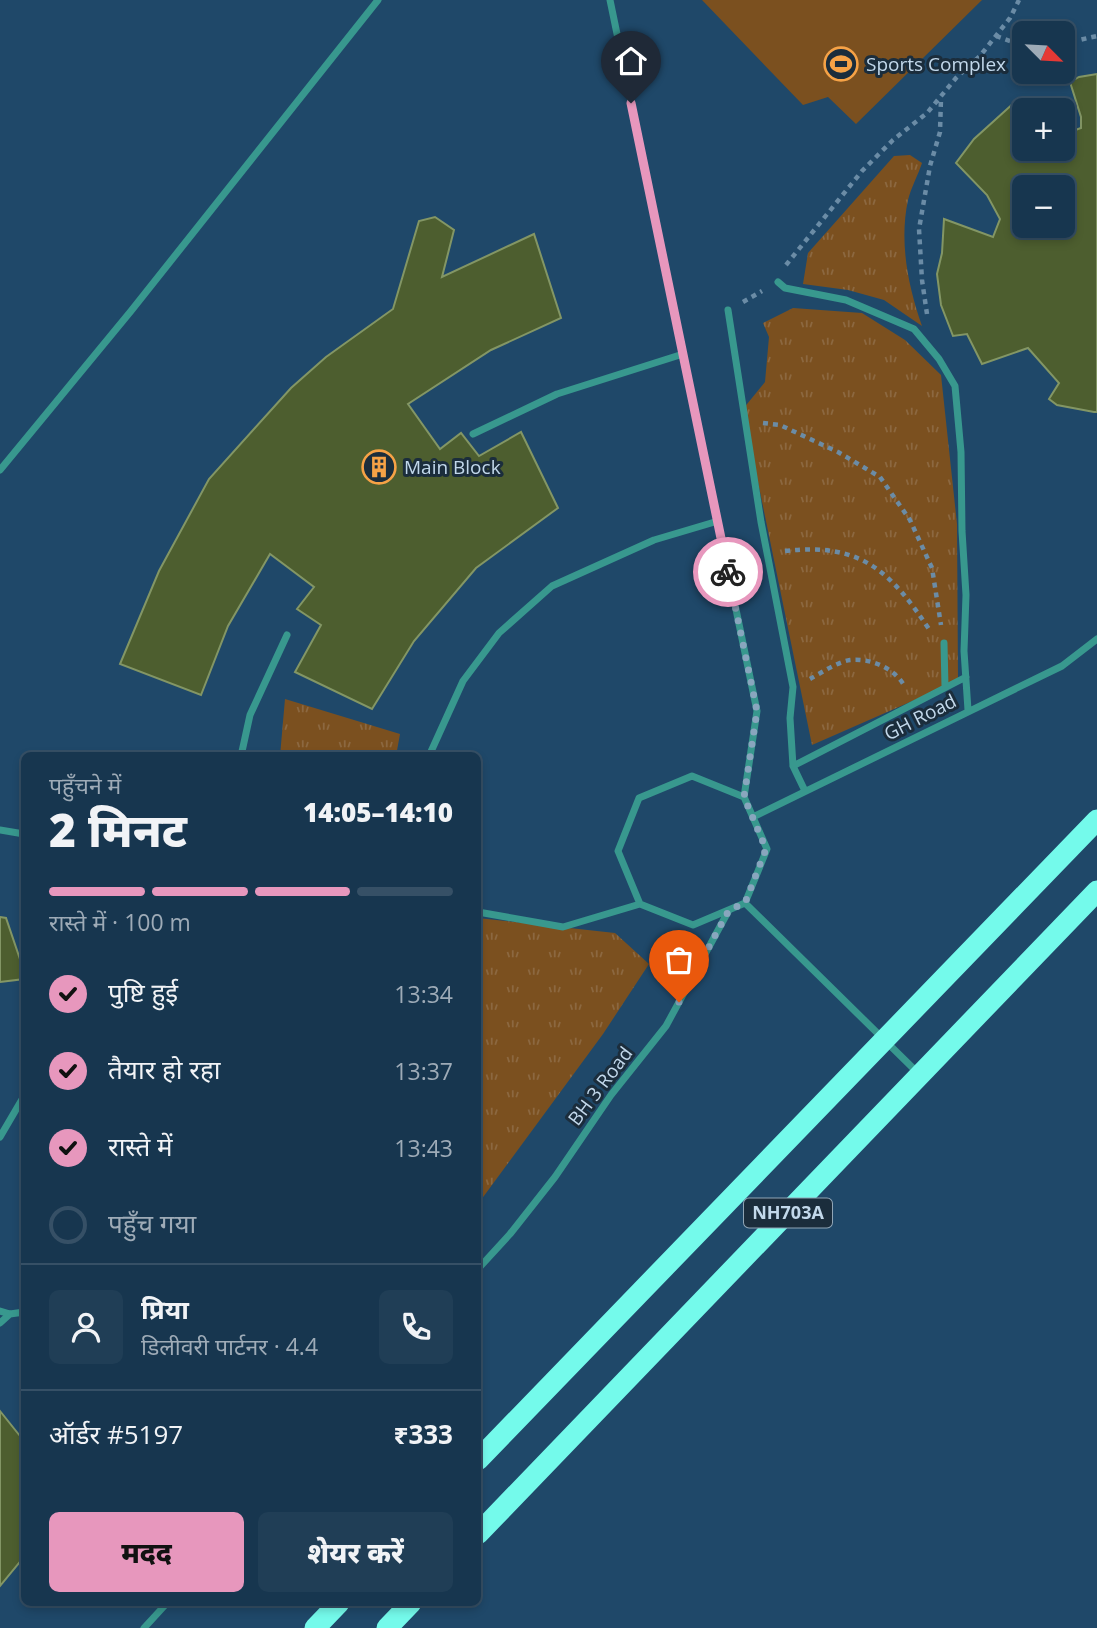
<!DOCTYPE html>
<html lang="hi">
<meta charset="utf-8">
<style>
:root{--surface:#17364f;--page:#203e56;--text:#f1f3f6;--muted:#9eabb7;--line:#365066;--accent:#e797bd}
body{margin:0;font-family:"Open Sans","Noto Sans Devanagari",sans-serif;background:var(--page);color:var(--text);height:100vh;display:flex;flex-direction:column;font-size:26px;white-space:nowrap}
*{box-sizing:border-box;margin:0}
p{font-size:23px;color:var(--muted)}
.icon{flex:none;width:38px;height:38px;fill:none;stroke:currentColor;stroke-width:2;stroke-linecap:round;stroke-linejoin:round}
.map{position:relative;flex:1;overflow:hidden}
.details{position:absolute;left:21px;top:752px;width:460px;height:854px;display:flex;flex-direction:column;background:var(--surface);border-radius:10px;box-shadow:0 4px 10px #0003,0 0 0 2px var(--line)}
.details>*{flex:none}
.needle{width:46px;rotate:114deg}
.buttons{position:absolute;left:1012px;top:21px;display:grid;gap:14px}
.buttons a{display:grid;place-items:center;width:63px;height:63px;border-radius:10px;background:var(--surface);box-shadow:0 4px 10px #0003,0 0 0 2px var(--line);font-size:35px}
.pin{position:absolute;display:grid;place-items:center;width:60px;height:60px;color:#fff;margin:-72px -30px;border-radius:50% 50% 50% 0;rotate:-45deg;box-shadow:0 0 7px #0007}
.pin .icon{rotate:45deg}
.courier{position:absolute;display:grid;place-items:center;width:70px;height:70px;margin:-35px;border:5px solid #e797bd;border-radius:50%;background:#fff;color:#222;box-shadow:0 2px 9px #0007}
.overview em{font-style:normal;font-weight:800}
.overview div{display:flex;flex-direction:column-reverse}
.overview{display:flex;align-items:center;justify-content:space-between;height:119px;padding:0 28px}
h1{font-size:46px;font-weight:800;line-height:52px}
.bar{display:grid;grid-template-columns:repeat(4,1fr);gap:10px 7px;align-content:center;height:84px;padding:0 28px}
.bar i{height:9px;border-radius:5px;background:var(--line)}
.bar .active{background:var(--accent)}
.bar p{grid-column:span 4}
.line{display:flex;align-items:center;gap:18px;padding:0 28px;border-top:2px solid var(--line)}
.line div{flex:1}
.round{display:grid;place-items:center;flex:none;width:74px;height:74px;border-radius:10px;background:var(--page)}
ol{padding:0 28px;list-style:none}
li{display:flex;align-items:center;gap:21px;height:77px}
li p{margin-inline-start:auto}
li .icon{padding:7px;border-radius:50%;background:var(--accent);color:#111;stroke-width:4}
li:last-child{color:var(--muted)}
li i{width:38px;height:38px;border:4px solid var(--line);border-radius:50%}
.primary-button{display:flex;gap:14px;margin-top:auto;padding:14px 28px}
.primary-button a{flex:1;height:80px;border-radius:10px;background:var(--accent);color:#111;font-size:28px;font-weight:800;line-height:80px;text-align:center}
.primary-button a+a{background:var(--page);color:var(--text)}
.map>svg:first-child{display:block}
</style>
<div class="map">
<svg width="1097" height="1628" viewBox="0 0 1097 1628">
<defs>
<pattern id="park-tufts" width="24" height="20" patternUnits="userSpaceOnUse" patternTransform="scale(1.75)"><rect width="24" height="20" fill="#7b501f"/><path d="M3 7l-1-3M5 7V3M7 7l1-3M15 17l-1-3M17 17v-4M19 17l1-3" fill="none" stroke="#8c6840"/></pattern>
</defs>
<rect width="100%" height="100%" fill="#1f4869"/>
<path fill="#7b501f" d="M702,0h280l-126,124 -28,-27 -25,8z"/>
<path fill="url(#park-tufts)" d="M910,155l12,8c-4,12 -11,25 -14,37 -9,42 0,86 14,126l-38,-26 -36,-10 -45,-6 5,-31 86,-97z
M793,308l69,5 43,27 36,35 16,149 1,157 -146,64 -69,-336 22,-27 4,-45 -6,-14z
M285,699l115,35 -4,22h-116z
M478,918l137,15 34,31 -46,70 -125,170z"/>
<path fill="#4d5e2f" stroke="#839665" stroke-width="2" fill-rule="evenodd" d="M1097,74v338h-3l-37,-7 -8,-6 10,-16 -31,-35 -46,16 -15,-30 -14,2 -12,-31 -4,-31 5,-21 2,-34 49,18 7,-18 -13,-24 -31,-32 18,-24 42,-38 8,12v36h38v-19l2,4 17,-6v-11l-11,-35 9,-5zM1024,187h38v39h-38z
M435,217l19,13 -12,47 92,-43 27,84 -70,32 -83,54 32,45 21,-16 18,23 42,-24 37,76 -82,60 -62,73 -42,68 -77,-37 26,-47 -24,-16 17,-22 -44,-33 -42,72 -27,69 -81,-31 39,-93 50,-92 82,-91 35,-31 67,-48 26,-88z
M0,917l6,1 18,53v8l-24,3z
M0,1411l24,30v116l-24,29z"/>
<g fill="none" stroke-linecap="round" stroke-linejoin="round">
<path stroke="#6b8ca6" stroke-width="4.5" stroke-dasharray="5 5" stroke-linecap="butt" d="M996,36l28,10
M1062,44l35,-8
M786,265l76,-94 31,-31 34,-27 29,-35 24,-22 30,-38 9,-18
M743,302l19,-11
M927,314l-5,-34 -3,-51 11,-63 10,-34 1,-34
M763,423l17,2 58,27 42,25 30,43 22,48 9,57
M785,551c77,-9 106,21 146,81
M810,679c11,-6 27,-17 40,-19 21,-2 45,8 55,27"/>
<path stroke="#38988e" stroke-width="7" d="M610,0l147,711 -13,86
M778,282l7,6 61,12 68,29 25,30 16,27 6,66 1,79 4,64 -2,56 4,59
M728,310l33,212 32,165 -3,31 3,48 12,25
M473,434l84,-40 126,-40
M0,470l131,-159 247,-311
M944,643l1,44
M241,756l9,-41 37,-80
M429,756l34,-75 36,-48 53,-47 102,-46 64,-19
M793,766l173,-89
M692,776l52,21 23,52 -22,54 -52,22 -53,-21 -22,-53 21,-53z
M753,817l309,-151 35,-27
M0,830l24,4
M745,903l173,170
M478,912l85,15 77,-23
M0,1137l24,-41
M478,1269l32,-35 45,-57 56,-82 55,-69 63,-116
M0,1311l10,3 14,-2
M0,1323l10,-9
M144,1628l23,-25"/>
<path stroke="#74faeb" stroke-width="21" d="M478,1460l619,-640
M478,1534l619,-643
M315,1628l24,-25
M387,1628l24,-25"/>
</g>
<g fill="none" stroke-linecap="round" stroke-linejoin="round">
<path stroke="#89a6be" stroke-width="7" stroke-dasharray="0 12.6" d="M679,1002l50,-92 16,-7 21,-54 -22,-52 13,-86 -29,-139"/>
<path stroke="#e797bd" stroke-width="9" d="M631,103l97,469"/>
</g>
<defs>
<symbol id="stadium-ring" viewBox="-11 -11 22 22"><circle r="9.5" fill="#1b2d3c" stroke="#f6a246" stroke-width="1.5"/><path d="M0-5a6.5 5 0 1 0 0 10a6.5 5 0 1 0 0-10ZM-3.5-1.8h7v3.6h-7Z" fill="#f6a246"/></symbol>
<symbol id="building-ring" viewBox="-11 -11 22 22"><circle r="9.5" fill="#1b2d3c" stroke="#f6a246" stroke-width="1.5"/><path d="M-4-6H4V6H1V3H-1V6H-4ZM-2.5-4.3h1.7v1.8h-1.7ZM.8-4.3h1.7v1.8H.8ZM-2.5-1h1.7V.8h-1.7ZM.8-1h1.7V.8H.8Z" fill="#f6a246"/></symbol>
</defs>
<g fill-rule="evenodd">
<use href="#stadium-ring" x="822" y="45" width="38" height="38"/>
<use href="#building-ring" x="360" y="448" width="38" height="38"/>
</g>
<g text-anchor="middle" stroke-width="6" stroke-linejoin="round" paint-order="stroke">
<rect fill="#1b2d3c" stroke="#90a5b6" stroke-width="2" x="744" y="1198.5" width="88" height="29" rx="5"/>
<g font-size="18" font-weight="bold" fill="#c2d8eb">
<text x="788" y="1219">NH703A</text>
</g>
<g font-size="19" fill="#c2d8eb" stroke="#1b2d3c" text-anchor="start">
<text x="866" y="71">Sports Complex</text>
<text x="404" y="474">Main Block</text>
</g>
<g font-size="19" fill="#c2d8eb" stroke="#1b2d3c">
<text transform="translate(920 717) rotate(-27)" y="7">GH Road</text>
<text transform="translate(600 1086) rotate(-53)" y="7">BH 3 Road</text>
</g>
</g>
</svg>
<div class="buttons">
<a><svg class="needle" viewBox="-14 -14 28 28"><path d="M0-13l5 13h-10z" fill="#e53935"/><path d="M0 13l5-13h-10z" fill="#9eabb7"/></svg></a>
<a>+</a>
<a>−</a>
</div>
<div class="pin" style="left:679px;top:1002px;background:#ea580c"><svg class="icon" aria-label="bag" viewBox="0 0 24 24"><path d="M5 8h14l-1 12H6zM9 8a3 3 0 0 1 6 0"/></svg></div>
<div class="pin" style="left:631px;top:103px;background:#1f2937"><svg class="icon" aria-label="home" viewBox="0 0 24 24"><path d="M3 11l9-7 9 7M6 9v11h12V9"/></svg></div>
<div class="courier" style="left:728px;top:572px"><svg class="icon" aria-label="bike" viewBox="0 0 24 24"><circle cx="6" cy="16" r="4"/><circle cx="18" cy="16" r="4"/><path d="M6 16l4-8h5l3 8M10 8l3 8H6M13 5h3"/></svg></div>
<section class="details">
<div class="overview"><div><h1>2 मिनट</h1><p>पहुँचने में</p></div><em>14:05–14:10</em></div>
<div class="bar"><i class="active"></i><i class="active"></i><i class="active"></i><i></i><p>रास्ते में · 100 m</p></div>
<ol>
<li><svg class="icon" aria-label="check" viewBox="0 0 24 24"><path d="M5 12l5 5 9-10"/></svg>पुष्टि हुई<p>13:34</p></li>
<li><svg class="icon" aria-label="check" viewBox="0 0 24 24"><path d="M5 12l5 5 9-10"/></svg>तैयार हो रहा<p>13:37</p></li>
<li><svg class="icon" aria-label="check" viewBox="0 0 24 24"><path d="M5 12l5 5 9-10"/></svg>रास्ते में<p>13:43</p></li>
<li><i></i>पहुँच गया</li>
</ol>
<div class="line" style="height:126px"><a class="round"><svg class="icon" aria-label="person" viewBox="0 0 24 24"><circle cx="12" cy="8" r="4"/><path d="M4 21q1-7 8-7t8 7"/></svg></a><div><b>प्रिया</b><p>डिलीवरी पार्टनर · 4.4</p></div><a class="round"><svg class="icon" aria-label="phone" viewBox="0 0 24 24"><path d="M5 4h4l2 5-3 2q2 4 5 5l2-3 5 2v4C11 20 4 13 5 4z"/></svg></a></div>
<div class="line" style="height:91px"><div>ऑर्डर #5197</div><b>₹333</b></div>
<div class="primary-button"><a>मदद</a><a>शेयर करें</a></div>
</section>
</div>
